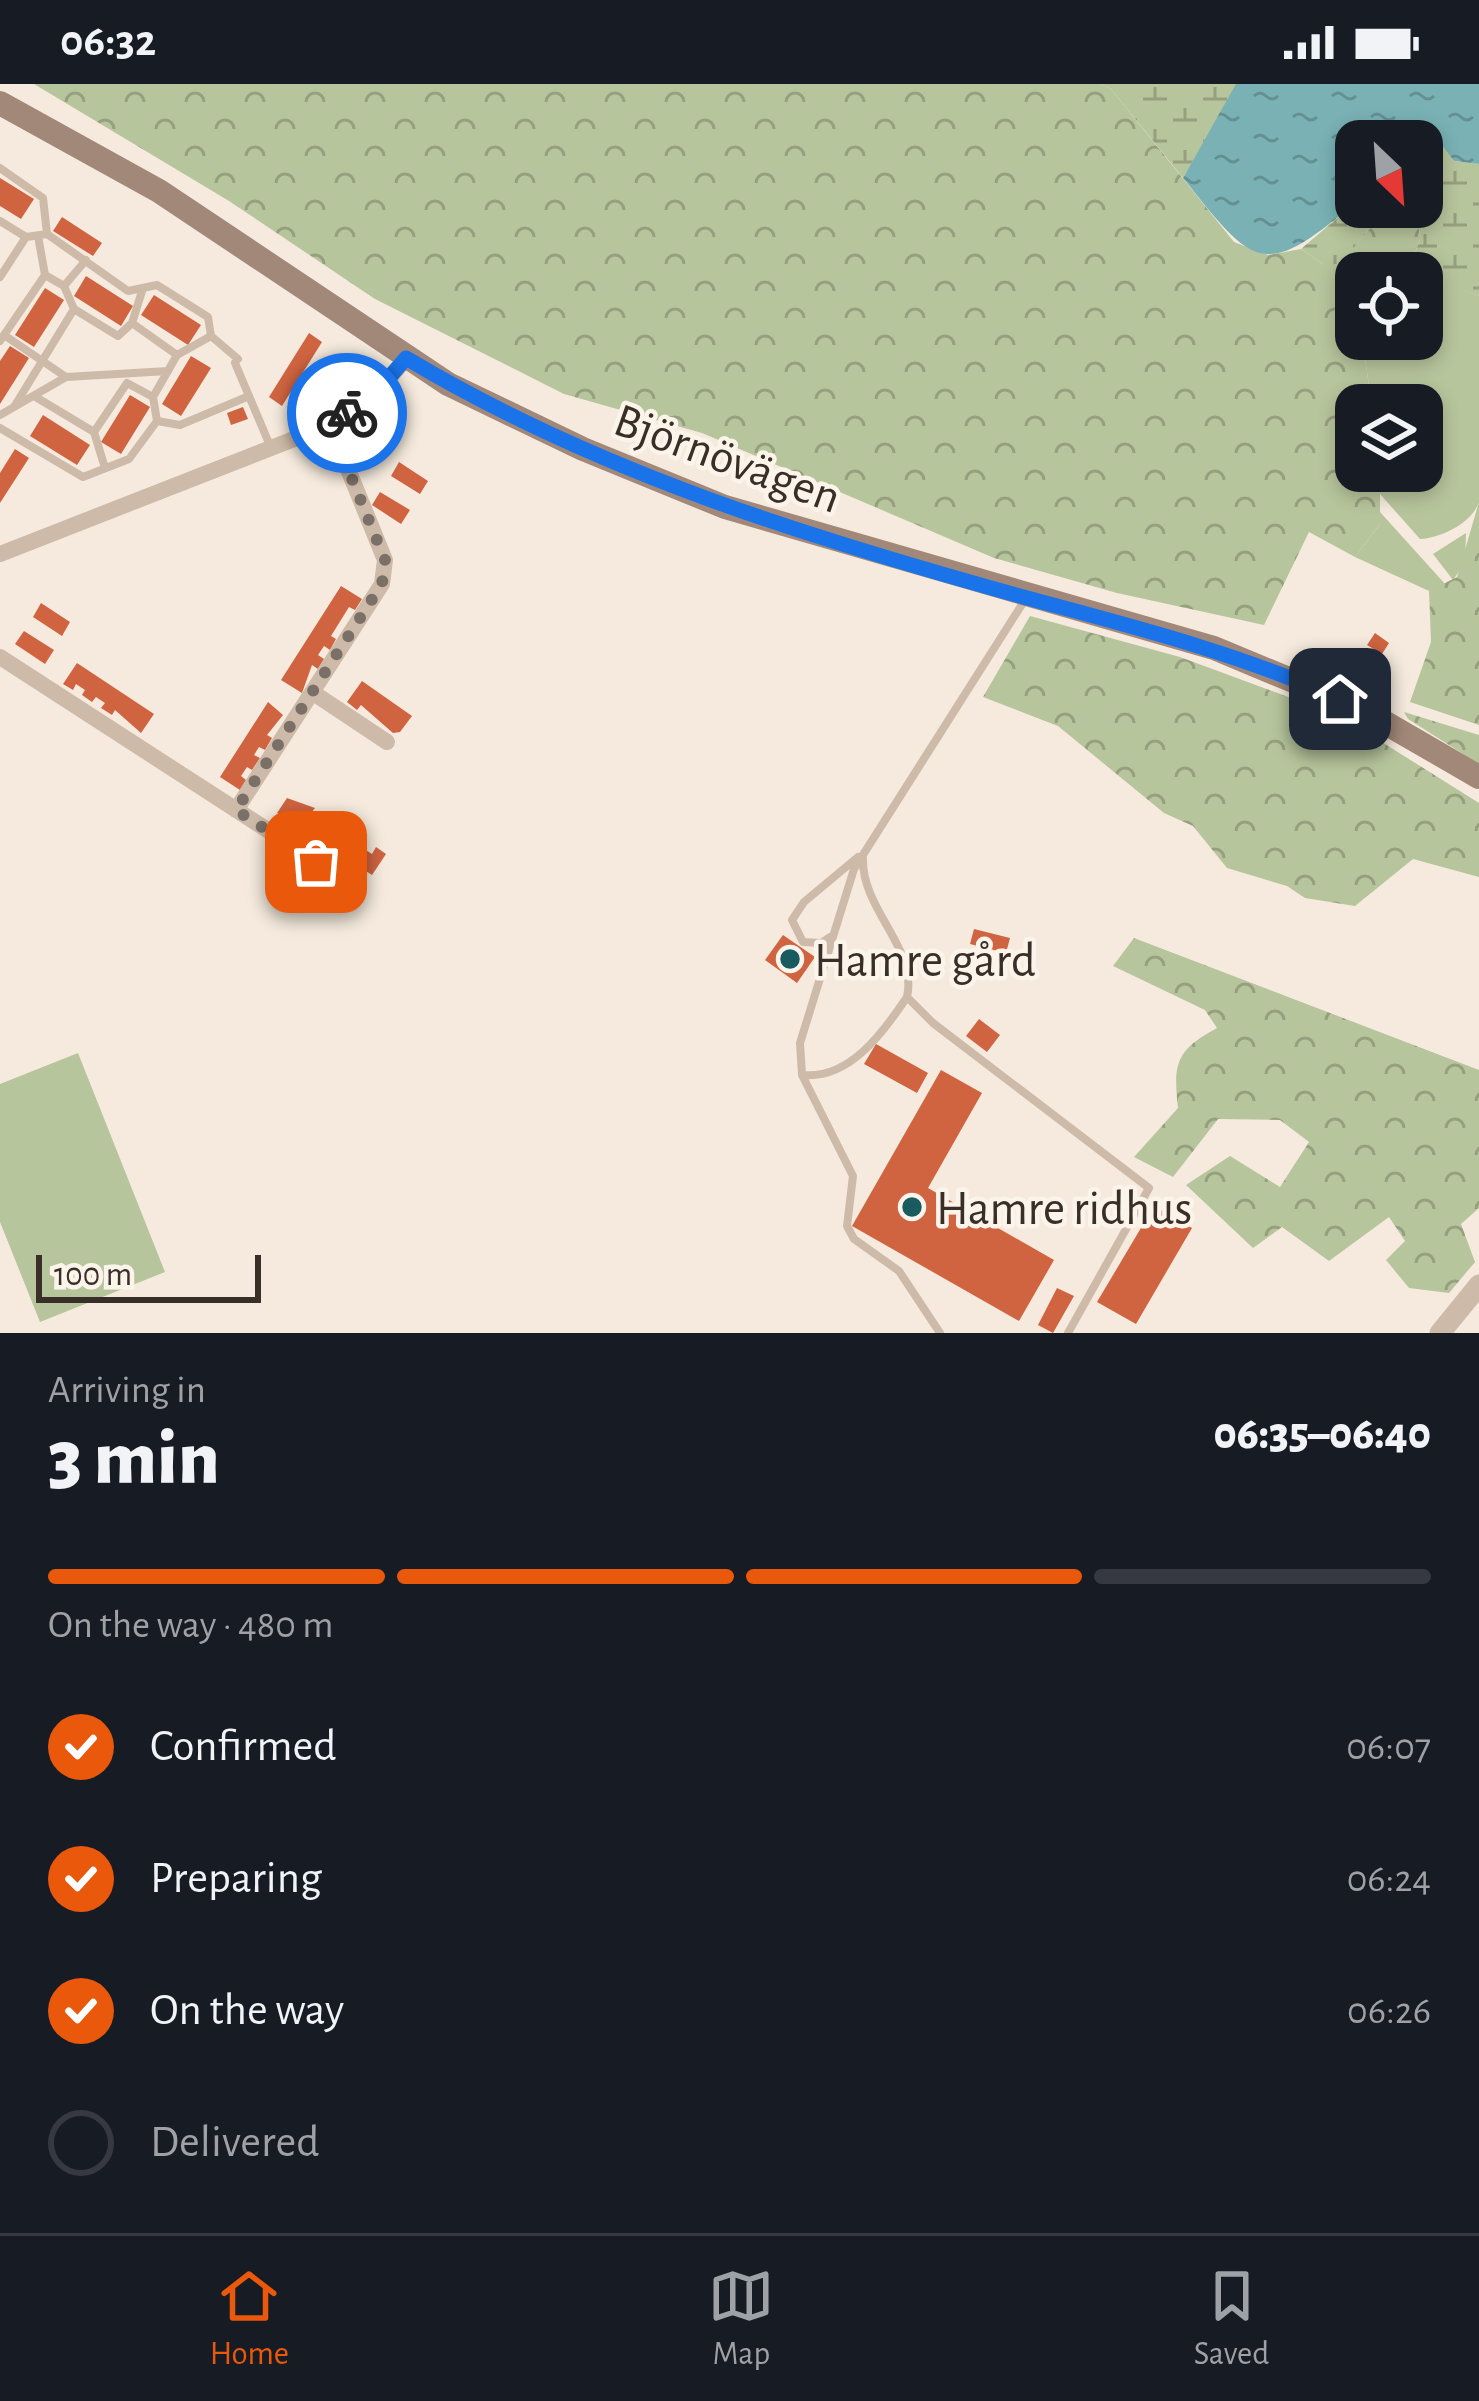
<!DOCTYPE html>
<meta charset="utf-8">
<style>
:root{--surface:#171b24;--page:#242831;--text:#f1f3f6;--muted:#9ea1a6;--line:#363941;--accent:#ea580c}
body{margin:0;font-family:"Alegreya Sans",sans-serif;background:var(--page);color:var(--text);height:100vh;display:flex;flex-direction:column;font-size:45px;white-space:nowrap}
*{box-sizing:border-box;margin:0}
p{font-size:39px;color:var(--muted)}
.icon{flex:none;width:66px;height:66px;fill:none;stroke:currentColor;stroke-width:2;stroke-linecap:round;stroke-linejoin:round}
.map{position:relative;height:1249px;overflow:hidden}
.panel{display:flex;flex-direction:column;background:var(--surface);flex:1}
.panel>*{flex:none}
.needle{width:78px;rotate:155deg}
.buttons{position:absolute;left:1335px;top:36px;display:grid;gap:24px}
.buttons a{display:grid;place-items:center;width:108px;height:108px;border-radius:24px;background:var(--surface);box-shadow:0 6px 18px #0003;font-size:60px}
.scale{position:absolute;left:36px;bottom:30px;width:225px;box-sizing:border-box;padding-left:12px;border:6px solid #3a2e29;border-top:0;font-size:33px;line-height:42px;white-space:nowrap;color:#3a2e29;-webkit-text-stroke:9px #fbf4ea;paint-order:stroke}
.pin{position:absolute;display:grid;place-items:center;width:102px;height:102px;color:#fff;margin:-51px;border-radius:24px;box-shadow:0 6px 18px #0006}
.courier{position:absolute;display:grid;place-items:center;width:120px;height:120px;margin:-60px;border:9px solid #1a73e8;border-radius:50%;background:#fff;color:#222;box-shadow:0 3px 15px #0007}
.headline em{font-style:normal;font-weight:800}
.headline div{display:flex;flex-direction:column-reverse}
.headline{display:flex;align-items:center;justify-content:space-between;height:204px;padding:0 48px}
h1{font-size:78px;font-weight:800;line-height:90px}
.bar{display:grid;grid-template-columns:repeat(4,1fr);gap:18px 12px;align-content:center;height:144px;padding:0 48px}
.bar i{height:15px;border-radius:9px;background:var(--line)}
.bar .selected{background:var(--accent)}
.bar p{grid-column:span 4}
ol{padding:0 48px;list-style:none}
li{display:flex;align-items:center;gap:36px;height:132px}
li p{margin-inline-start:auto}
li .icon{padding:12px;border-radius:50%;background:var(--accent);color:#fff;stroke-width:4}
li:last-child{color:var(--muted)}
li i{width:66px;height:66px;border:6px solid var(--line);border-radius:50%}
.status{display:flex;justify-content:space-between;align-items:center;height:84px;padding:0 60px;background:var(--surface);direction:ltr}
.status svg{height:33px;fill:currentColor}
.tabs{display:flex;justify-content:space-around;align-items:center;height:168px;border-top:3px solid var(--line);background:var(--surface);font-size:33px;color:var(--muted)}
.tabs a{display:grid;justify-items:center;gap:6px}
.tabs .selected{color:var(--accent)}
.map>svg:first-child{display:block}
</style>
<div class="status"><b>06:32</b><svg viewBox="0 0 49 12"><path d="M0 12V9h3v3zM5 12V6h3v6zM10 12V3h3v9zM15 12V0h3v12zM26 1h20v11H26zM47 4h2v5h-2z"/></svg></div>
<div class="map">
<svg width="1479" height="1249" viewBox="0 0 1479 1249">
<defs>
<pattern id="forest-crowns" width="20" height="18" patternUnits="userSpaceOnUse" patternTransform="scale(3)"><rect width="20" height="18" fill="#b7c59c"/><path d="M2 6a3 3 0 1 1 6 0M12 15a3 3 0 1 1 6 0" fill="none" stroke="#96a07f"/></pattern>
<pattern id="wetland-marsh" width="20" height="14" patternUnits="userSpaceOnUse" patternTransform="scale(3)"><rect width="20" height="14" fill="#b7c59c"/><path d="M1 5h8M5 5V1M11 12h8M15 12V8" fill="none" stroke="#96a07f"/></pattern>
<pattern id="water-ripples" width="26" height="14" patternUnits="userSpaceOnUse" patternTransform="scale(3)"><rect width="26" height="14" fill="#79b1b4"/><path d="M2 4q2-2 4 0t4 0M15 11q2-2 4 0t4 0" fill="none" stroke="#649092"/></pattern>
</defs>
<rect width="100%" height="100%" fill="#f5eadd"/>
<path fill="#b7c59c" d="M1447,199l32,13v206c-7,21 -38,36 -59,37l-40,-45v-23h42v-66h-50l-10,-66h60v-53z
M1380,428l66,73 -17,6 -74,-34 25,-33z
M1466,449l-1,30 -12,17 -20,-26z
M78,969l87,219 -125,50 -40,-100v-138z"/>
<path fill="url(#forest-crowns)" d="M34,0h1066l11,5 123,153 34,13 33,-6 22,15h16l30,-35 31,-22 18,11 2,21 -12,34h-52v66h6l10,66h-16v66h24v53l-25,33 -46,-25 -45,93 -147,-32 -123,-35 -292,-125 -138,-39 -189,-95 -146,-98z
M1479,418v223l-69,-23 21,-60 -2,-51 28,-14z
M1030,532l150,41 162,60 137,86v74l-66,-18 -58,47 -50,-8 -18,-12 -60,-18 -34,-42 -29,-13 -106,-87 -75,-29z
M1404,628l75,23v29l-71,-45z
M1134,854l345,132v138l-18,16 14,38 -26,31 -40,-5 -23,-28 19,-19 -16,-24 -60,44 -47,-34 -29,21 -67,-63 44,-29 50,31 29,-45 -29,-22 -62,-1 -45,58 -39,-20 44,-49c-5,-45 -2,-58 39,-80l-12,-18 -92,-44z"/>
<path fill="url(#wetland-marsh)" d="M1100,0h136v2l-53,92 -72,-89z
M1435,51l19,26 25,3v132l-32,-12 -25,2v-13h-14l12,-34 -2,-21 -12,-11h16v-61z
M1356,118v5h44l-31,22 -29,35h-17l-22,-15z"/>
<path fill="url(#water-ripples)" d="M1236,0h243v80l-25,-3 -19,-25 -13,10v-5h-66v61c-93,79 -101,66 -173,-24z"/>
<path fill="#d06440" d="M0,94l34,21 -13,20 -21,-13z
M62,133l40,26 -9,13 -40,-25z
M86,192l47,30 -12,20 -47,-30z
M45,204l19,12 -30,47 -19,-12z
M154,211l47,30 -13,20 -47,-30z
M309,249l13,9 -40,64 -13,-9z
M10,262l19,12 -29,46v-43z
M191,272l20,12 -30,48 -19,-12z
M130,311l20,12 -29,47 -20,-12z
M243,323l5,12 -17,6 -4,-12z
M43,331l47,30 -13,20 -47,-29z
M15,365l14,9 -29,45v-30z
M399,378l29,19 -8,13 -29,-18z
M380,408l30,18 -9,14 -29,-19z
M341,502l21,13 -7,11 -6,-3 -18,29 5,3 -6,11 -6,-4 -6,9 6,4 -6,10 -6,-4 -10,28 -21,-13z
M41,519l29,19 -8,14 -29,-19z
M24,547l30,19 -9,14 -30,-20z
M1375,549l14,10 -7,11 -15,-9z
M77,579l77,51 -13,19 -26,-23 -3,5 -11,-7 4,-5 -9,-6 -4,5 -10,-7 3,-5 -9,-6 -3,6 -10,-6z
M362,597l50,35 -12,16 -7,1 -32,-28 -4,5 -10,-8z
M268,618l15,13 -16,20 5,3 -7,12 -6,-3 -5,8 6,3 -8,12 -5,-3 -6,9 5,4 -6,10 -20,-13z
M287,714l28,10 -4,5 14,10 4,-6 20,21 4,-6 9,6 -4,7 14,9 4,-7 10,7 -14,21 -95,-62z
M974,845l36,9 -4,15 -36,-9z
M783,851l32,22 -18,26 -32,-23z
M979,935l21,16 -13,17 -21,-16z
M876,960l52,29 -11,20 -53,-29z
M941,986l41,23 -54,95 126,72 -35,61 -167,-95z
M1154,1122l38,22 -56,96 -39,-22z
M1057,1204l17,8 -21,37 -15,-8z"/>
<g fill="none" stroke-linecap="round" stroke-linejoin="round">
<path stroke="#cebaa8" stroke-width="8" d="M0,84l43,30 4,36
M0,137l26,16 21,-3 81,57 29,-6 51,32 3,19 27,23
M45,191l19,11 22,-26
M0,193l26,-40
M64,202l10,23
M143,204l-11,35 45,32
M4,251l41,-60 -7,-39
M0,257l4,-6 62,42
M235,279l36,85
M34,312l60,36
M14,323l60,-98 44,27 14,-13
M0,331l66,-38 102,-6
M157,337l-4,-24 24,-42 34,-19
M0,344l83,49 46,-18 28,-38 23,4 69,-29
M105,384l-11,-36 33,-49 26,14
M830,853l-9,6 -18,-1 -11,-22 12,-18 54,-45
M907,913l26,26 216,165 -81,145
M802,991c47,5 81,-42 105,-78 11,-49 -46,-88 -44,-139
M940,1249l-41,-62 -45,-32 -7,-13 6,-50 -51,-101 -2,-32 54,-174 172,-271"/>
<path stroke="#cebaa8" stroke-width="16" d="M0,470l330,-129 45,-31 31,-35
M0,573l357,231
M315,610l72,48
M236,726l146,-226 3,-24 -55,-135"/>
<path stroke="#cebaa8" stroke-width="21" d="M1440,1249l39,-48"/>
<path stroke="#a28879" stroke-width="24" d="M0,19l159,88 289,193 135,65 142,58 489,141 149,62 116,67"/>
</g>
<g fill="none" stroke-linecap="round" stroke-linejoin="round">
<path stroke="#7b7068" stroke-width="12" stroke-dasharray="0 21.6" d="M316,778l-80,-52 146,-226 3,-24 -55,-135 17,-12"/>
<path stroke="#1a73e8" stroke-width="15" d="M347,329l28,-19 31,-36c192,115 407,181 621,240 107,29 211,55 313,101"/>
</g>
<g fill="#1a5b60" stroke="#fbf4ea" stroke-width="4.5">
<circle cx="790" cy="875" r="12"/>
<circle cx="912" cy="1123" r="12"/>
</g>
<g text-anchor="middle" stroke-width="9" stroke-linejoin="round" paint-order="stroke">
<g font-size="48" fill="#3a2e29" stroke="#fbf4ea">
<text transform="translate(728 373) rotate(20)" y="17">Björnövägen</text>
</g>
<g font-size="48" fill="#3a2e29" stroke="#fbf4ea" text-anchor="start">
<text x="814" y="892">Hamre gård</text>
<text x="936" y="1140">Hamre ridhus</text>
</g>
</g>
</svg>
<div class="buttons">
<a><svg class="needle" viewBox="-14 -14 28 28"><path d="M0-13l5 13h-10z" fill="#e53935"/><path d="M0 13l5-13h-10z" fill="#9ea1a6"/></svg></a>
<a><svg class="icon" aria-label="locate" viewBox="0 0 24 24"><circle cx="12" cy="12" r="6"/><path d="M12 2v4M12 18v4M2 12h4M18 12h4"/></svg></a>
<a><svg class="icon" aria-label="layers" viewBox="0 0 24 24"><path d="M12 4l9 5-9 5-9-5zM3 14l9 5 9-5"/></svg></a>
</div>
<div class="scale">100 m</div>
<div class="pin" style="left:316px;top:778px;background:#ea580c"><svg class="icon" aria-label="bag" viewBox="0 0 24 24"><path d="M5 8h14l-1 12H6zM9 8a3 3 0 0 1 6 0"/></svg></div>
<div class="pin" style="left:1340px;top:615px;background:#1f2937"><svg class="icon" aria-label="home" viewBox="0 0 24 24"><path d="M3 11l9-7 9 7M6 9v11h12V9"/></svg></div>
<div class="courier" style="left:347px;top:329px"><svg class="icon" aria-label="bike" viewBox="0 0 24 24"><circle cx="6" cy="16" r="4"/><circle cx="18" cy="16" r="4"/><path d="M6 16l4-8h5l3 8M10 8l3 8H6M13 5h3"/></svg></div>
</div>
<section class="panel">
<div class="headline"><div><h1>3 min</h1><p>Arriving in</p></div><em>06:35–06:40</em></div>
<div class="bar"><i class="selected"></i><i class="selected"></i><i class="selected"></i><i></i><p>On the way · 480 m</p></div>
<ol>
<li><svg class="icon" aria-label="check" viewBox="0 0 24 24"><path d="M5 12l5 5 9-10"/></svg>Confirmed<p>06:07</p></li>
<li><svg class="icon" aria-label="check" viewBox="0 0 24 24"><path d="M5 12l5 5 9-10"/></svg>Preparing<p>06:24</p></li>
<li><svg class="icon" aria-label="check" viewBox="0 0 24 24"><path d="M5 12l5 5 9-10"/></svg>On the way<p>06:26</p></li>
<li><i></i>Delivered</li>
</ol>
</section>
<nav class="tabs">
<a class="selected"><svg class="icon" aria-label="home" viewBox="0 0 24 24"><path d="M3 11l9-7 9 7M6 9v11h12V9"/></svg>Home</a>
<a><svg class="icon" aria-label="map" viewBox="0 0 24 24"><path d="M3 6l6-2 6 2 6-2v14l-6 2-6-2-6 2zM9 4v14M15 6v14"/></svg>Map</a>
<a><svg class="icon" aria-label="saved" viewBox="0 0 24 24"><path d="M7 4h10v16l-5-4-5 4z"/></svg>Saved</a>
</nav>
